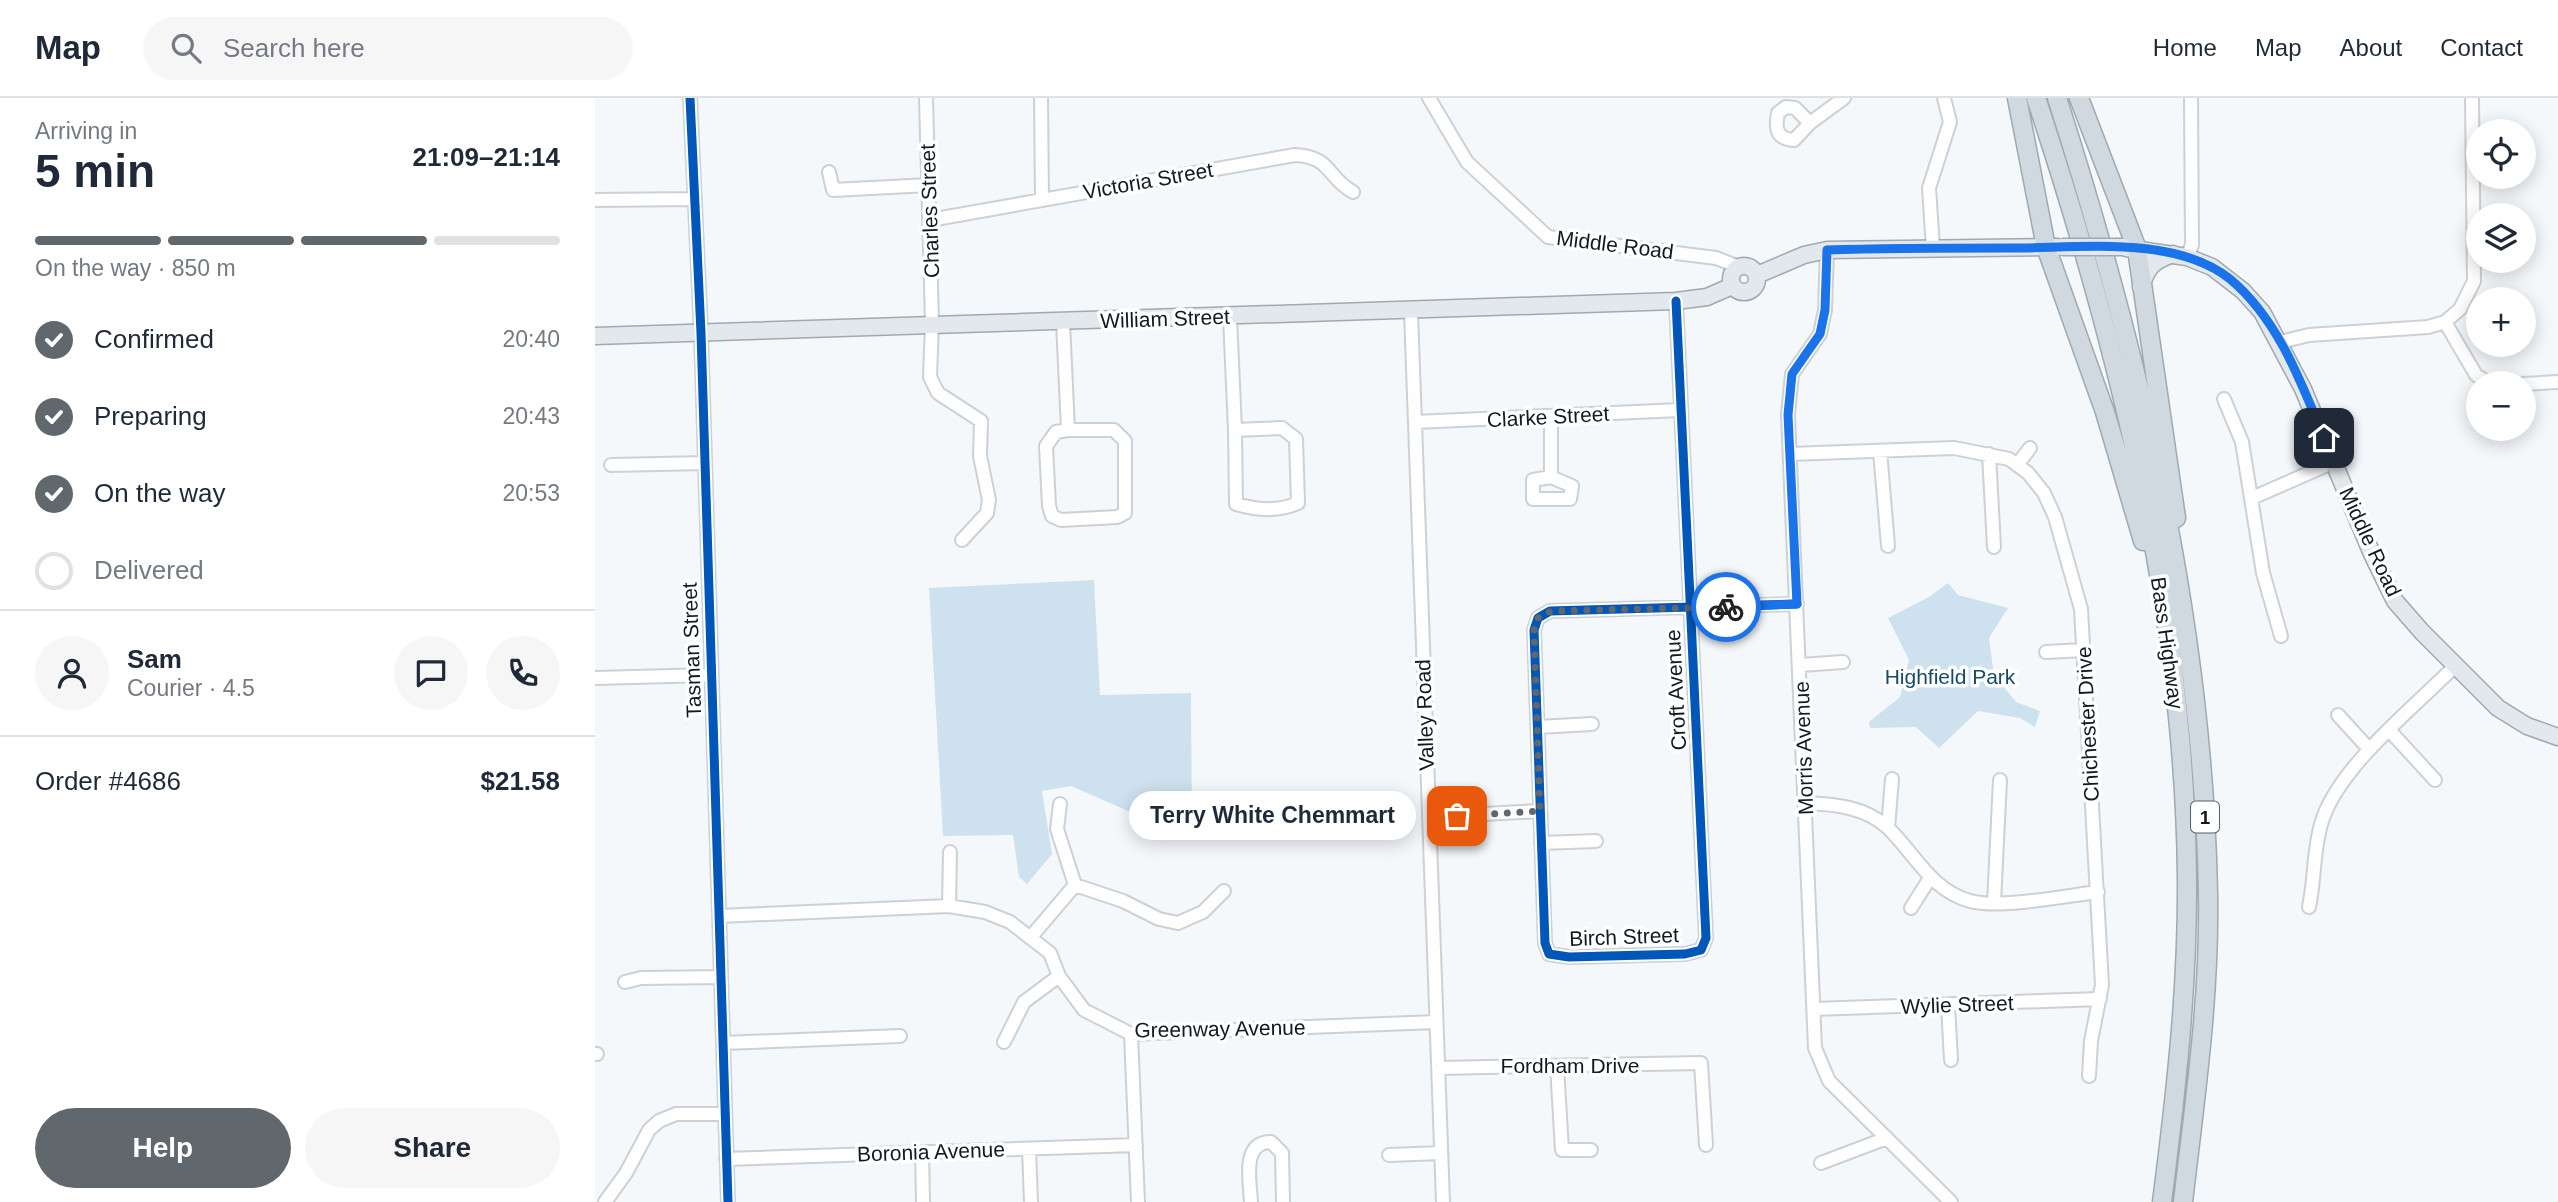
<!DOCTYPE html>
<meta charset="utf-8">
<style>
:root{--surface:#fff;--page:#f6f6f7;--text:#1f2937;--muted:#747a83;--line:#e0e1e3;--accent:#60686e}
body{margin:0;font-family:Helvetica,sans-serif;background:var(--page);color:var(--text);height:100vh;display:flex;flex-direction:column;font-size:26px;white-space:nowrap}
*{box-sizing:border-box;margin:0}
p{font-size:23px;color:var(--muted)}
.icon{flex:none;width:38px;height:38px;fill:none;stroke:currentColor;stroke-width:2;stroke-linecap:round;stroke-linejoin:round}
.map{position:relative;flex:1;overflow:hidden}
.side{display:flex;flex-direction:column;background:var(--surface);width:595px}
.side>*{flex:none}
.controls{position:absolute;left:1871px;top:21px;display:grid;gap:14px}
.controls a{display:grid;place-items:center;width:70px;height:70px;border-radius:50%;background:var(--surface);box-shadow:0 4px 18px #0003;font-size:35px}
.pin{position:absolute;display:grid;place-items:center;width:60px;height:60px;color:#fff;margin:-30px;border-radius:14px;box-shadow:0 4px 10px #0006}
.courier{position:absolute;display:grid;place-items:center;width:70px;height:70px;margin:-35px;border:5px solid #1a73e8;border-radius:50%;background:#fff;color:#222;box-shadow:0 2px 9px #0007}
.bubble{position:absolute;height:49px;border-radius:24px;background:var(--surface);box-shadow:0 4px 18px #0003;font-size:23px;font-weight:800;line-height:49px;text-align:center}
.headline em{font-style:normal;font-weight:800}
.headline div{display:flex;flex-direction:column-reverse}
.headline{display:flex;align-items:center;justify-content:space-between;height:119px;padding:0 35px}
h1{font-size:46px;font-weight:800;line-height:52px}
.bar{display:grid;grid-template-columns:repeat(4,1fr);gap:10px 7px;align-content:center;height:84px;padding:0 35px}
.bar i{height:9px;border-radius:5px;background:var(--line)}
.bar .selected{background:var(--accent)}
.bar p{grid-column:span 4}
.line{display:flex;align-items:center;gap:18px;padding:0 35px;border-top:2px solid var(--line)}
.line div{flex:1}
.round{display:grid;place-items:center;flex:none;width:74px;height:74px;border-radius:37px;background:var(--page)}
ol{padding:0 35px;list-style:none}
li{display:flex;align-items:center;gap:21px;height:77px}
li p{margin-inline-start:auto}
li .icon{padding:7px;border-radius:50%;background:var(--accent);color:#fff;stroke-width:4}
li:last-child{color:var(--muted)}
li i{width:38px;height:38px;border:4px solid var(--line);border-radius:50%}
.button{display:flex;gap:14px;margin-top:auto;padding:14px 35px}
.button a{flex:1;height:80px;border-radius:42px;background:var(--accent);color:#fff;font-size:28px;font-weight:800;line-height:80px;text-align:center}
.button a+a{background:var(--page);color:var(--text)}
header{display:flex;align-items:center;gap:42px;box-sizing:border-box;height:98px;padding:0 35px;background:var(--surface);border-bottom:2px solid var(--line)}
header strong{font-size:33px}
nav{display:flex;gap:38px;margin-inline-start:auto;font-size:24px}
.search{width:490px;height:63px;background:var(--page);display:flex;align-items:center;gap:18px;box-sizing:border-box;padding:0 24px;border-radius:38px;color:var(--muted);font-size:26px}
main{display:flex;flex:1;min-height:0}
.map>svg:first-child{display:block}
</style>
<header>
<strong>Map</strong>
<div class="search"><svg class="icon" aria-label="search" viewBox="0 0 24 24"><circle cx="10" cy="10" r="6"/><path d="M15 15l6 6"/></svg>Search here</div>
<nav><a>Home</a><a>Map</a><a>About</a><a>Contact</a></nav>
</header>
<main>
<section class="side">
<div class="headline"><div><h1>5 min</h1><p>Arriving in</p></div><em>21:09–21:14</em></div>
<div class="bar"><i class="selected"></i><i class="selected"></i><i class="selected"></i><i></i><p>On the way · 850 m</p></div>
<ol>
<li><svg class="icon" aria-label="check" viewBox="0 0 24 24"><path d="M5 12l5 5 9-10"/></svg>Confirmed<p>20:40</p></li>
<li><svg class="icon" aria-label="check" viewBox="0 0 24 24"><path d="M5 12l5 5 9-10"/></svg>Preparing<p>20:43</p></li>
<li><svg class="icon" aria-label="check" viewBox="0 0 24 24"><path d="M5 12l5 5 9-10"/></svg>On the way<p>20:53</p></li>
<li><i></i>Delivered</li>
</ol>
<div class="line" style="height:126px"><a class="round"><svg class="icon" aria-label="person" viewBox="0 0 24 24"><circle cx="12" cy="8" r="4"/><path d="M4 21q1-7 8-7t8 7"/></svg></a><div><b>Sam</b><p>Courier · 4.5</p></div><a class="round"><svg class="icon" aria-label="chat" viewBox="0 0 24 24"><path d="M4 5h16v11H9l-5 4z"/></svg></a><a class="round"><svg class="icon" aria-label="phone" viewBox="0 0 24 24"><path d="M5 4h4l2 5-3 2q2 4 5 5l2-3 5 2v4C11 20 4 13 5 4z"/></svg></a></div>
<div class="line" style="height:91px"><div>Order #4686</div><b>$21.58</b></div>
<div class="button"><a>Help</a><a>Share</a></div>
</section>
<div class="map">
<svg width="1963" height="1104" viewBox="0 0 1963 1104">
<rect width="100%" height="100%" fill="#f5f8fb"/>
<path fill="#cee1ee" d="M499,482l6,115 91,-2 1,146 -121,-53 -29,5 10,63 -25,30 -8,-7 -6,-42 -70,1 -14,-248z
M1353,485l10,12 50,13 -19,30 5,37 22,27 24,9 -5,16 -15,-9 -42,-7 -39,37 -23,-21 -46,1 -1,-6 31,-25 9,-37 -21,-42 41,-21z"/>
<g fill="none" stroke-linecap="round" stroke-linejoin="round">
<defs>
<path id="minor" d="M95,0l11,235 27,869
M331,0l6,225 -2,54 8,16 43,28 -1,35 9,44 -2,13 -25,27
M446,0l1,101
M834,0l38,64 81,75 168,21 23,9
M1215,25l-15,-15 -9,-1 -8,6c-3,15 -2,26 16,27l16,-17 34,-25
M234,74l4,18 96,-5
M0,102l100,-1
M335,122l365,-65c37,2 31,22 58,37
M1338,150l-4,-60 21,-66 -6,-24
M1232,152l-2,60 -5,24 -28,40 -4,41 27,633 14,33 122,121
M1592,159l5,-12 -1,-147
M1081,203l30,637 -5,12 -16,4 -116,3 -20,-3 -4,-11 -11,-313 4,-12 12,-7 247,-7
M816,214l32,890
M635,219l5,113
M468,224l5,108h46l11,11v72l-8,4 -56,3 -9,-4 -3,-10 -3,-60 10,-14 12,-2
M1850,224l31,53 13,8
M1685,244l29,-7 119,-8 17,-5 15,-13 14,-28 -2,-183
M1928,286l35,-2
M1629,301l18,43 21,131 18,63
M820,324l265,-12
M687,330l14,11 2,64c-21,9 -41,7 -62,1l-1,-74z
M1285,353l8,95
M1195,356l164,-6 55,11 19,14 16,20 11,24 26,92 21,376 -11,56 -2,35
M1394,356l5,93
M16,367l94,-2
M1422,367l13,-17
M956,379l-18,3v19h37l2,-13 -21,-9v-60
M1657,400l82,-36
M1451,554l38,-2
M1206,567l42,-3
M0,580l115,-3
M1743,617l31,34
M943,629l54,-3
M1795,633l45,49
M1211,705c28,1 59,4 81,24 27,25 43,63 83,74 29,8 95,-5 128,-9
M465,706l-3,25 18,56
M834,719l111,-6
M1293,730l4,-49
M946,745l55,-2
M1399,805l6,-123
M354,808l1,-54
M1714,809c6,-28 4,-58 13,-86 17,-54 92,-114 133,-155
M1316,810l19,-30
M124,818l230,-10 36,6 25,10 40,31 9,23 25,34 47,24 305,-12
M435,840l45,-53 48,16 36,18 19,4 25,-11 21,-21
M30,884l16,-4 80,-1
M1353,907l3,55
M1219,911l286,-10
M536,936l7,168
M409,944l20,-40 35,-26
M128,945l177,-7
M0,956h2
M962,968l5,84h29
M843,970l263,-5 5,82
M434,1051l2,53
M327,1054l1,50
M794,1057l52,-2
M131,1061l410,-14
M1226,1065l66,-25
M10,1104l21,-29 23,-43 10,-9 17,-7h48
M656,1104c-1,-21 -10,-60 20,-60l11,11 1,49"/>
<path id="major" d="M1531,150l61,9 25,10 31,24 19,21 41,77 69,165 23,47 27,31 76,76 29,18 31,11
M1136 181a13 13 0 1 1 26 0a13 13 0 1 1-26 0Z
M1162,177l47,-20 23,-5 231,-3
M1546,189c6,-20 12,-26 32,-33
M0,238l1081,-35 31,-4 25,-11"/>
<path id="highway" d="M1422,0l29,149 59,165 38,129
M1441,0c83,250 148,513 151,778 1,110 -11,217 -25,326
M1462,0c82,256 146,525 151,795 2,104 -13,206 -25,309
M1484,0l58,151 39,269"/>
</defs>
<use href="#minor" stroke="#cbd1d6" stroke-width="16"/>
<use href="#major" stroke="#9ea9b1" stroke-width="19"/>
<use href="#highway" stroke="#9ea9b1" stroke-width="21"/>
<use href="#minor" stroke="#fefefe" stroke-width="12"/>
<use href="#major" stroke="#e2e8ec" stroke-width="16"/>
<use href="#highway" stroke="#d0d9e0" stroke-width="18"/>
<defs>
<path id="major-bridge" d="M1467,149h61"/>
</defs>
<use href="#major-bridge" stroke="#9ea9b1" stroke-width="19" stroke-linecap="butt"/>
<use href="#major-bridge" stroke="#e2e8ec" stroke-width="16"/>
<defs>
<path id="cycleway" d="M95,0l11,235 27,869
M1081,203l30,637 -5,12 -16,4 -116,3 -20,-3 -4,-11 -11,-313 4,-12 12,-7 247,-7"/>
</defs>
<use href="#cycleway" stroke="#fff" stroke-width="13"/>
<use href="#cycleway" stroke="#0057b8" stroke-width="9"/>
</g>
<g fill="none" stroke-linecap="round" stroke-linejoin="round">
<path stroke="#60686e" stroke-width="7" stroke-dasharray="0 12.6" d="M862,718l83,-5 -6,-181 4,-12 13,-7 175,-4"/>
<path stroke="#1a73e8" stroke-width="9" d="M1131,509l71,-3 -9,-189 4,-41 28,-40 5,-24 2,-60c62,-2 124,-2 186,-2 66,0 162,-13 217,31 48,40 71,103 94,159"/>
</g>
<g text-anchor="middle" stroke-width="7" stroke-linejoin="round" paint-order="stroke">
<rect fill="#fff" stroke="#585f64" stroke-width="2" x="1596" y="703.5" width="28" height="31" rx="5"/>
<g font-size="19" font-weight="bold" fill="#101a22">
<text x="1610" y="726">1</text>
</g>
<g font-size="21" fill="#101a22" stroke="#fff">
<text transform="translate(553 83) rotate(-10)" y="7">Victoria Street</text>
<text transform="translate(335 113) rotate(-92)" y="7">Charles Street</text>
<text transform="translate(1020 147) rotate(7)" y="7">Middle Road</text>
<text transform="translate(570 221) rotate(-2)" y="7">William Street</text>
<text transform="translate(953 319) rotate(-3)" y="7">Clarke Street</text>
<text transform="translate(1775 444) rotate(65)" y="7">Middle Road</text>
<text transform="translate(1572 545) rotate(82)" y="7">Bass Highway</text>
<text transform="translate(97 552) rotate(-92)" y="7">Tasman Street</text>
<text transform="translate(1081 592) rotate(-93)" y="7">Croft Avenue</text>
<text transform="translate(830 617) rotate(-92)" y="7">Valley Road</text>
<text transform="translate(1493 626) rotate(-93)" y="7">Chichester Drive</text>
<text transform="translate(1209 650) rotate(-92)" y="7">Morris Avenue</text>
<text transform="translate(1029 839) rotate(-2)" y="7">Birch Street</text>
<text transform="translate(1362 907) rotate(-2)" y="7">Wylie Street</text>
<text transform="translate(625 931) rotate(-1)" y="7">Greenway Avenue</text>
<text x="975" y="975">Fordham Drive</text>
<text transform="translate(336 1054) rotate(-2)" y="7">Boronia Avenue</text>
</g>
<g font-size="21" fill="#164b6a" stroke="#fff">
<text x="1355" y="586">Highfield Park</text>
</g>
</g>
</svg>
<div class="controls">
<a><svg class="icon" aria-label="locate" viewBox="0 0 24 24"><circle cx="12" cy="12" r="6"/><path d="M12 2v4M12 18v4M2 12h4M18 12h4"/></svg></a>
<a><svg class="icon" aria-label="layers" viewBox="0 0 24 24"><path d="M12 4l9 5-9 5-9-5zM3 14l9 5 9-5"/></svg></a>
<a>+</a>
<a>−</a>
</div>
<div class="pin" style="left:862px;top:718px;background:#ea580c"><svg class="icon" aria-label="bag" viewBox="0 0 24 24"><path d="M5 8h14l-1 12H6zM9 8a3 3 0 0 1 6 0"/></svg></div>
<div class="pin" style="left:1729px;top:340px;background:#1f2937"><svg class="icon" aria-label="home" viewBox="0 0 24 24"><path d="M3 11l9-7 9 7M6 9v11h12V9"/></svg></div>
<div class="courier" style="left:1131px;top:509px"><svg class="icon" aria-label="bike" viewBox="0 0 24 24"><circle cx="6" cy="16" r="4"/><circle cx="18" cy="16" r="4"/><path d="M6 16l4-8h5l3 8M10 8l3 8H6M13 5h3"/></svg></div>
<div class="bubble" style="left:534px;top:693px;width:287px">Terry White Chemmart</div>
</div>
</main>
